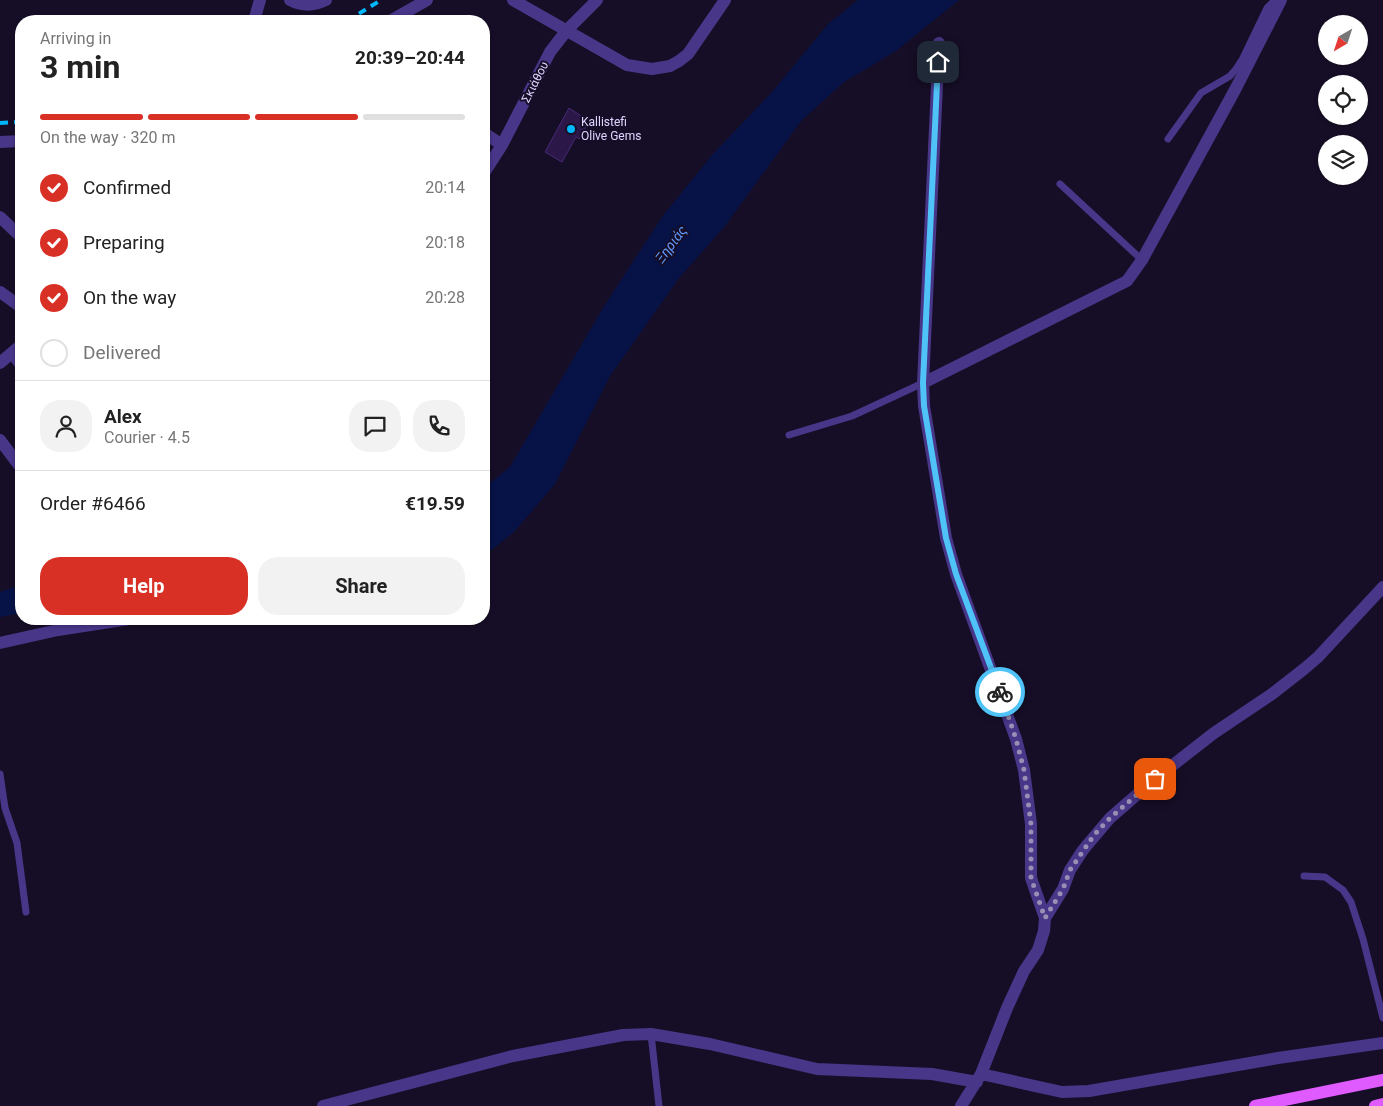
<!DOCTYPE html>
<meta charset="utf-8">
<style>
:root{--surface:#fff;--page:#f2f2f2;--text:#222;--muted:#767676;--line:#e0e0e0;--accent:#d93025}
body{margin:0;font-family:Roboto,sans-serif;background:var(--page);color:var(--text);height:100vh;display:flex;flex-direction:column;font-size:19px;white-space:nowrap}
*{box-sizing:border-box;margin:0}
p{font-size:16px;color:var(--muted)}
.icon{flex:none;width:28px;height:28px;fill:none;stroke:currentColor;stroke-width:2;stroke-linecap:round;stroke-linejoin:round}
.map{position:relative;flex:1;overflow:hidden}
.details{position:absolute;left:15px;top:15px;width:475px;height:610px;display:flex;flex-direction:column;background:var(--surface);border-radius:20px;box-shadow:0 1px 4px #0004}
.details>*{flex:none}
.needle{width:32px;rotate:219deg}
.fabs{position:absolute;left:1318px;top:15px;display:grid;gap:10px}
.fabs a{display:grid;place-items:center;width:50px;height:50px;border-radius:50%;background:var(--surface);box-shadow:0 1px 4px #0004;font-size:25px}
.pin{position:absolute;display:grid;place-items:center;width:42px;height:42px;color:#fff;margin:-21px;border-radius:10px;box-shadow:0 2px 8px #0006}
.courier{position:absolute;display:grid;place-items:center;width:50px;height:50px;margin:-25px;border:4px solid #4fc3f7;border-radius:50%;background:#fff;color:#222;box-shadow:0 1px 6px #0007}
.summary em{font-style:normal;font-weight:700}
.summary div{display:flex;flex-direction:column-reverse}
.summary{display:flex;align-items:center;justify-content:space-between;height:85px;padding:0 25px}
h1{font-size:32px;font-weight:700;line-height:38px}
.bar{display:grid;grid-template-columns:repeat(4,1fr);gap:8px 5px;align-content:center;height:60px;padding:0 25px}
.bar i{height:6px;border-radius:4px;background:var(--line)}
.bar .current{background:var(--accent)}
.bar p{grid-column:span 4}
.line{display:flex;align-items:center;gap:12px;padding:0 25px;border-top:1px solid var(--line)}
.line div{flex:1}
.round{display:grid;place-items:center;flex:none;width:52px;height:52px;border-radius:20px;background:var(--page)}
ol{padding:0 25px;list-style:none}
li{display:flex;align-items:center;gap:15px;height:55px}
li p{margin-inline-start:auto}
li .icon{padding:5px;border-radius:50%;background:var(--accent);color:#fff;stroke-width:4}
li:last-child{color:var(--muted)}
li i{width:28px;height:28px;border:2px solid var(--line);border-radius:50%}
.primary-button{display:flex;gap:10px;margin-top:auto;padding:10px 25px}
.primary-button a{flex:1;height:58px;border-radius:20px;background:var(--accent);color:#fff;font-size:20px;font-weight:700;line-height:58px;text-align:center}
.primary-button a+a{background:var(--page);color:var(--text)}
.map>svg:first-child{display:block}
</style>
<div class="map">
<svg width="1383" height="1106" viewBox="0 0 1383 1106">
<rect width="100%" height="100%" fill="#160e27"/>
<path fill="#071247" d="M858,0h101l-63,51 -52,31 -43,39 -76,105 -46,52 -69,98 -55,108 -41,48 -30,24v-68l26,-21 93,-159 59,-91 50,-62 61,-64 55,-67z
M21,585v28l-21,4v-25z"/>
<path fill="#2b1849" stroke="#462976" d="M569,108l20,13 -10,18 -3,-2 -14,25 -17,-10z"/>
<g fill="none" stroke-linecap="round" stroke-linejoin="round">
<path stroke="#483689" stroke-width="7" d="M1168,139l33,-46 29,-17 6,-7 6,-9 25,-52 7,-7 6,1
M1060,184l82,76
M789,435l63,-19 71,-33
M0,774l5,34 12,35 9,69
M1304,876l21,1 18,13 8,12 12,37 20,79
M651,1034l8,72"/>
<path stroke="#483689" stroke-width="12" d="M290,0c13,7 24,6 36,0
M513,0l114,65 25,4 18,-3 9,-5 9,-7 37,-54
M254,21l6,-21
M390,21l37,-21
M939,43l-16,340 1,23 22,132 10,36 60,165 8,31 7,54v54l14,40 -1,13 -6,19 -14,21 -17,37 -26,66 -20,32
M484,133l18,12
M0,142l21,-1
M484,173l18,-28 48,-93 17,-22 30,-30
M0,217l21,20
M0,292l21,15
M12,353l9,12
M0,363l21,-18
M923,383l204,-102 15,-21 94,-172 45,-88
M0,440l21,28
M0,643l58,-13 71,-11
M1045,918l18,-29 7,-19 13,-20 27,-32 45,-39 59,-46 58,-39 32,-25 14,-12 65,-70
M981,1074l81,18 27,-1 189,-33 105,-15
M323,1106l190,-50 110,-21 28,-1 59,10 107,25 115,5 45,8"/>
<path stroke="#df5aff" stroke-width="12" d="M1255,1106l128,-26
M1375,1106l8,-2"/>
<path stroke="#00b7fe" stroke-width="4" stroke-dasharray="8 6" stroke-linecap="butt" d="M347,21l34,-21
M0,123l21,-1"/>
</g>
<g fill="none" stroke-linecap="round" stroke-linejoin="round">
<path stroke="#998eb3" stroke-width="5" stroke-dasharray="0 9" d="M1000,692l16,47 8,31 7,54v54l14,40 18,-29 7,-19 24,-35 16,-17 45,-39"/>
<path stroke="#4fc3f7" stroke-width="6" d="M938,62l-15,321 1,23 22,132 10,36 44,118"/>
</g>
<circle fill="#00b7fe" stroke="#160e27" stroke-width="2" cx="571" cy="129" r="5"/>
<g text-anchor="middle" stroke-width="4" stroke-linejoin="round" paint-order="stroke">
<g font-size="12" fill="#e0d3ff" stroke="#160e27">
<text transform="translate(535 82) rotate(-63)" y="4">Σκιάθου</text>
</g>
<g font-size="12" fill="#e0d3ff" stroke="#160e27" text-anchor="start">
<text x="581" y="126">Kallistefi<tspan x="581" dy="14">Olive Gems</tspan></text>
</g>
<g font-size="14" font-style="italic" fill="#619aff" stroke="#160e27">
<text transform="translate(671 244) rotate(-53)" y="5">Ξηριάς</text>
</g>
</g>
</svg>
<div class="fabs">
<a><svg class="needle" viewBox="-14 -14 28 28"><path d="M0-13l5 13h-10z" fill="#e53935"/><path d="M0 13l5-13h-10z" fill="#767676"/></svg></a>
<a><svg class="icon" aria-label="locate" viewBox="0 0 24 24"><circle cx="12" cy="12" r="6"/><path d="M12 2v4M12 18v4M2 12h4M18 12h4"/></svg></a>
<a><svg class="icon" aria-label="layers" viewBox="0 0 24 24"><path d="M12 4l9 5-9 5-9-5zM3 14l9 5 9-5"/></svg></a>
</div>
<div class="pin" style="left:1155px;top:779px;background:#ea580c"><svg class="icon" aria-label="bag" viewBox="0 0 24 24"><path d="M5 8h14l-1 12H6zM9 8a3 3 0 0 1 6 0"/></svg></div>
<div class="pin" style="left:938px;top:62px;background:#1f2937"><svg class="icon" aria-label="home" viewBox="0 0 24 24"><path d="M3 11l9-7 9 7M6 9v11h12V9"/></svg></div>
<div class="courier" style="left:1000px;top:692px"><svg class="icon" aria-label="bike" viewBox="0 0 24 24"><circle cx="6" cy="16" r="4"/><circle cx="18" cy="16" r="4"/><path d="M6 16l4-8h5l3 8M10 8l3 8H6M13 5h3"/></svg></div>
<section class="details">
<div class="summary"><div><h1>3 min</h1><p>Arriving in</p></div><em>20:39–20:44</em></div>
<div class="bar"><i class="current"></i><i class="current"></i><i class="current"></i><i></i><p>On the way · 320 m</p></div>
<ol>
<li><svg class="icon" aria-label="check" viewBox="0 0 24 24"><path d="M5 12l5 5 9-10"/></svg>Confirmed<p>20:14</p></li>
<li><svg class="icon" aria-label="check" viewBox="0 0 24 24"><path d="M5 12l5 5 9-10"/></svg>Preparing<p>20:18</p></li>
<li><svg class="icon" aria-label="check" viewBox="0 0 24 24"><path d="M5 12l5 5 9-10"/></svg>On the way<p>20:28</p></li>
<li><i></i>Delivered</li>
</ol>
<div class="line" style="height:90px"><a class="round"><svg class="icon" aria-label="person" viewBox="0 0 24 24"><circle cx="12" cy="8" r="4"/><path d="M4 21q1-7 8-7t8 7"/></svg></a><div><b>Alex</b><p>Courier · 4.5</p></div><a class="round"><svg class="icon" aria-label="chat" viewBox="0 0 24 24"><path d="M4 5h16v11H9l-5 4z"/></svg></a><a class="round"><svg class="icon" aria-label="phone" viewBox="0 0 24 24"><path d="M5 4h4l2 5-3 2q2 4 5 5l2-3 5 2v4C11 20 4 13 5 4z"/></svg></a></div>
<div class="line" style="height:65px"><div>Order #6466</div><b>€19.59</b></div>
<div class="primary-button"><a>Help</a><a>Share</a></div>
</section>
</div>
